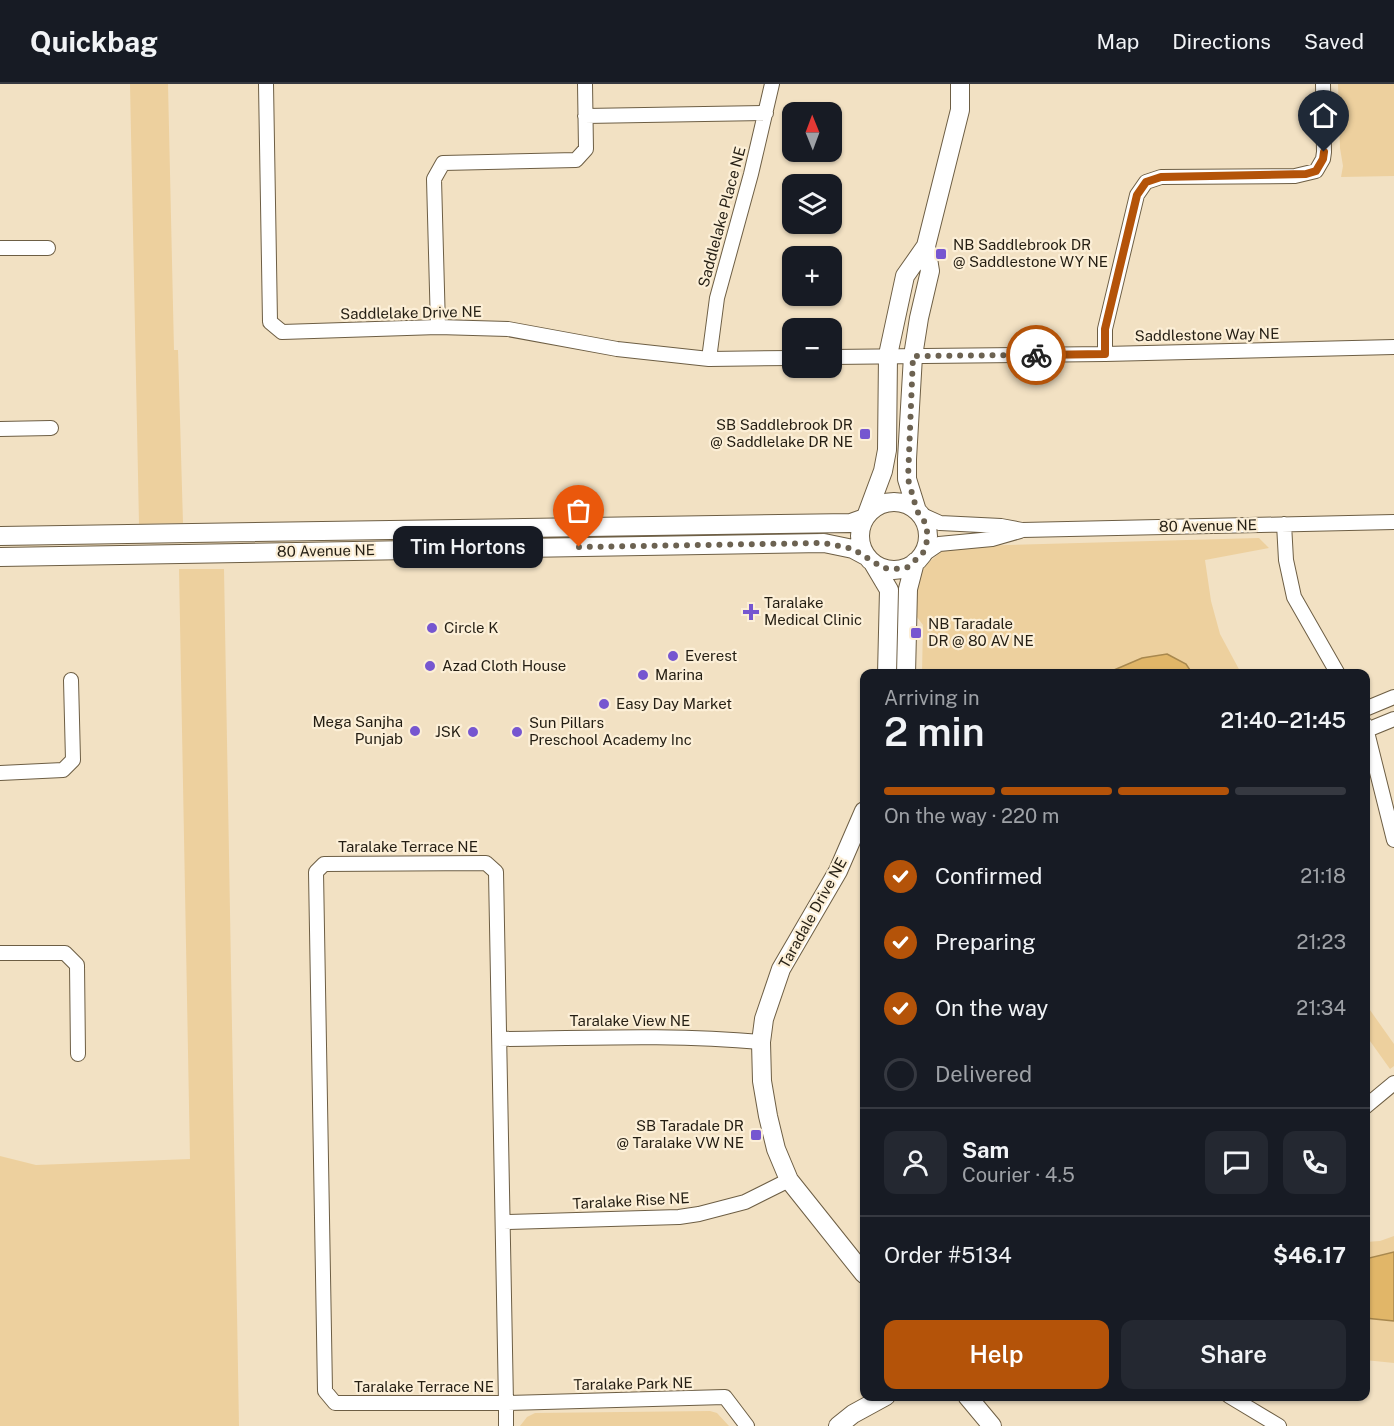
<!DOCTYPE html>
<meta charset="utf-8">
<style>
:root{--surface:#171b24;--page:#242831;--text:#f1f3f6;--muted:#9ea1a6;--line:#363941;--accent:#b45309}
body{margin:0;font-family:"Public Sans",sans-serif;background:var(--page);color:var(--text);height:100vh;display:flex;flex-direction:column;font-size:22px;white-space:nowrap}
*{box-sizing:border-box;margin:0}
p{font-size:20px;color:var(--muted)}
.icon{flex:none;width:33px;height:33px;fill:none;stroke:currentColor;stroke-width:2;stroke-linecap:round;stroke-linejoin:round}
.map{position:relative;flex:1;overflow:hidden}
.panel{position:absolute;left:860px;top:585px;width:510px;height:732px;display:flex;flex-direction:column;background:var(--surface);border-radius:12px;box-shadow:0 2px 4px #0004}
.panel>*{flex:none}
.needle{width:39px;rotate:359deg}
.buttons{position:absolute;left:782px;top:18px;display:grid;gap:12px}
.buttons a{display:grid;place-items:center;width:60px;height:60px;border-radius:12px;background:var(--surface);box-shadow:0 2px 4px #0004;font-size:30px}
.pin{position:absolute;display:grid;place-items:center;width:51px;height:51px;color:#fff;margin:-62px -26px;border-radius:50% 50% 50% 0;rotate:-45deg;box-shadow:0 0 6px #0007}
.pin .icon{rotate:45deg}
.courier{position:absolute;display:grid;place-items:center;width:60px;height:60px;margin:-30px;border:4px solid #b45309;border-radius:50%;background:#fff;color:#222;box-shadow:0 2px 8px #0007}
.bubble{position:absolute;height:42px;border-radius:12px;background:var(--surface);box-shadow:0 2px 4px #0004;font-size:20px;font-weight:600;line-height:42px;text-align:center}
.overview em{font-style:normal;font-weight:600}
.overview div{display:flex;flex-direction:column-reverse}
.overview{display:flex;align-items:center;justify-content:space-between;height:102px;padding:0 24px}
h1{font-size:39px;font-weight:600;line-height:45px}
.bar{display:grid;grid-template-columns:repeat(4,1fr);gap:9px 6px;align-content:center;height:72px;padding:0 24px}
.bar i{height:8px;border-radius:4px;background:var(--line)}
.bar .selected{background:var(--accent)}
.bar p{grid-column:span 4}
.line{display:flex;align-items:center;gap:15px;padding:0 24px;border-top:2px solid var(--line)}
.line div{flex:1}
.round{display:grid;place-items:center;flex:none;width:63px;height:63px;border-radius:12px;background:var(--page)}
ol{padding:0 24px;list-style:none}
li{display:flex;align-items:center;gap:18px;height:66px}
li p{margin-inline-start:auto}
li .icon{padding:6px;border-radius:50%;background:var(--accent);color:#fff;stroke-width:4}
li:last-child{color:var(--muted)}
li i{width:33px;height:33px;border:3px solid var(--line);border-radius:50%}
.action{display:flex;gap:12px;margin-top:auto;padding:12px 24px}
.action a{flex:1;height:69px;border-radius:12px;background:var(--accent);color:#fff;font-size:24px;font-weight:600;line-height:69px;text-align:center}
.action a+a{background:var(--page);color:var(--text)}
header{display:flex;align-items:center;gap:36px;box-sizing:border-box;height:84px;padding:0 30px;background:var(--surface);border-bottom:2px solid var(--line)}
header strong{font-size:28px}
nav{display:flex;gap:33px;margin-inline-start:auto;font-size:21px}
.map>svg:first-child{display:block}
</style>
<header>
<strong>Quickbag</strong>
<nav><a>Map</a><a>Directions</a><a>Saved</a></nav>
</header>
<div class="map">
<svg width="1394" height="1342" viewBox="0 0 1394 1342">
<rect width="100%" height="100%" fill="#f2e1c3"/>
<path fill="#edd09e" d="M130,0h38l6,266h4l5,173 -44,1z
M1338,0h56v92l-53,1 2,-11 -3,-18z
M1259,454l10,10 -64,12 6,41 9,33 21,39h-319l1,-48 -9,-12 3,-35 10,-14 16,-14 28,-4z
M179,485h45l15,857h-239v-270l36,9 154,-6z
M1365,919l29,41v22l-4,3 -25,-35z
M1394,1152v127l-29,-3v-118l15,-1z
M710,1327l7,2 12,13h-209l7,-9 8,-4z"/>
<path fill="#e1b668" stroke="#a8884e" stroke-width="1.5" d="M1167,570l19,10 6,9h-85l35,-15z
M1394,1168v69l-29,-3v-59z"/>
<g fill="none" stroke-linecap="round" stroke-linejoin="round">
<defs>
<path id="minor" d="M266,0l4,238 12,10 156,-5 70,2 109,20 92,10 83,-1
M585,32l181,-3
M0,164h48
M438,243l-4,-148 9,-16 133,-3 10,-11 -1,-65
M1105,270v-25l32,-134 9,-13 15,-5 134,-1 21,-5 7,-12 1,-7 -1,-68
M831,273l274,-3 289,-7
M709,275l8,-61 34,-124 21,-90
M0,345l51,-1
M920,430l20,9 61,3 21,4 372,-8
M1284,440l2,36 8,37 44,77
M920,473l19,-13 53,-5 28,-8
M1365,625l29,-12
M1365,640l29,116
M1367,646l27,-11
M0,689l63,-3 10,-10 -2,-80
M0,869h65l12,12 1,89
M500,955c87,-1 174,-5 261,3
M1365,1023l29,-24
M504,1138l175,-5 20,-3 46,-12 44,-22
M1229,1312l50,30
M506,1342v-23l-10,-531 -10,-9 -162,1 -8,8 9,519 10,12h171l219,-6 22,29"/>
<path id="tertiary" d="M860 452a34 34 0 1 1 68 0a34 34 0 1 1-68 0Z
M917,427l-10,-32v-20l6,-103 6,-38 11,-47 -4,-25
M867,430l16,-43 4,-21 1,-95 17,-79 21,-30 34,-136v-26
M0,452l851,-13 14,-5
M0,473l824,-14 29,6 13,7
M873,479l16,27 -2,84
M906,590l2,-85 7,-27
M864,727l-26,60 -57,98 -17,50 -3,23 1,39 6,35 8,33 13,31 75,94
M967,1312l25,30
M838,1342l15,-12 33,-18"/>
</defs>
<use href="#minor" stroke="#6d5e44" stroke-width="16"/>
<use href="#tertiary" stroke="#6d5e44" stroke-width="20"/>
<use href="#minor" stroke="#fff" stroke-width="14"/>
<use href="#tertiary" stroke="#fff" stroke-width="18"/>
</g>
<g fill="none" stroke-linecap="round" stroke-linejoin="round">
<path stroke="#6c6251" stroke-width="6" stroke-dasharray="0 10.8" d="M579,463l245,-4 29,6 30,19 17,1 8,-2 15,-14 4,-12v-12l-3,-8 -7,-10 -9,-32 5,-123 123,-1"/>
<path stroke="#b45309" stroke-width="8" d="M1036,271l69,-1v-25l32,-134 9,-13 15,-5 145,-3 10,-3 7,-12 1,-7"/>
</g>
<g fill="#7656d0" stroke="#fcefd7" stroke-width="2">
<rect x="935" y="164" width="12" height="12" rx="3"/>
<rect x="859" y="344" width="12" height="12" rx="3"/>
<path d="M748 519h6v6h6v6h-6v6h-6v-6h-6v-6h6z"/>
<circle cx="432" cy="544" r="6"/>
<rect x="910" y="543" width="12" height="12" rx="3"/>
<circle cx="673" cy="572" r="6"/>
<circle cx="430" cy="582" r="6"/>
<circle cx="643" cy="591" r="6"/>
<circle cx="604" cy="620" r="6"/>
<circle cx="415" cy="647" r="6"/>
<circle cx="473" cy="648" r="6"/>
<circle cx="517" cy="648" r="6"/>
<rect x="750" y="1045" width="12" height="12" rx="3"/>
</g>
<g text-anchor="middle" stroke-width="4.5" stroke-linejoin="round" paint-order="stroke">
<g font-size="15" fill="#241e13" stroke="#fcefd7">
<text transform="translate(722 133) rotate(-75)" y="5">Saddlelake Place NE</text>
<text transform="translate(411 229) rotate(-1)" y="5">Saddlelake Drive NE</text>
<text transform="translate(1207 251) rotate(-1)" y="5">Saddlestone Way NE</text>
<text transform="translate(1208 442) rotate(-1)" y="5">80 Avenue NE</text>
<text transform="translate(326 467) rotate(-1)" y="5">80 Avenue NE</text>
<text x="408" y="768">Taralake Terrace NE</text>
<text transform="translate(813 829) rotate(-61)" y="5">Taradale Drive NE</text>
<text x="630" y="942">Taralake View NE</text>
<text transform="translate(631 1117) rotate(-3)" y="5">Taralake Rise NE</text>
<text transform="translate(633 1300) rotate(-1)" y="5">Taralake Park NE</text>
<text x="424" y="1308">Taralake Terrace NE</text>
</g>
<g font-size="15" fill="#241e13" stroke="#fcefd7" text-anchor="start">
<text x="953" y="166">NB Saddlebrook DR<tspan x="953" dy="17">@ Saddlestone WY NE</tspan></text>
<text x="853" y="346" text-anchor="end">SB Saddlebrook DR<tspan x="853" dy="17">@ Saddlelake DR NE</tspan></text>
<text x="764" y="524">Taralake<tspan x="764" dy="17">Medical Clinic</tspan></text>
<text x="928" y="545">NB Taradale<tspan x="928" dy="17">DR @ 80 AV NE</tspan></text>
<text x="444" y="549">Circle K</text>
<text x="685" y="577">Everest</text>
<text x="442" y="587">Azad Cloth House</text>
<text x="655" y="596">Marina</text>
<text x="616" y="625">Easy Day Market</text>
<text x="403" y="643" text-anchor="end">Mega Sanjha<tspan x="403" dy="17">Punjab</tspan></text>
<text x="529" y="644">Sun Pillars<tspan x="529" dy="17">Preschool Academy Inc</tspan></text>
<text x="461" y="653" text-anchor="end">JSK</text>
<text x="744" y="1047" text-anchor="end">SB Taradale DR<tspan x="744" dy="17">@ Taralake VW NE</tspan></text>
</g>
</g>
</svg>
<div class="buttons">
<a><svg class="needle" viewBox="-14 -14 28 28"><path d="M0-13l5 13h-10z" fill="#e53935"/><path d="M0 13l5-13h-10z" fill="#9ea1a6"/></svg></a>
<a><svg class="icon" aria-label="layers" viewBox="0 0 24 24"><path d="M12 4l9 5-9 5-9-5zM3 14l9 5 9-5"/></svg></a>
<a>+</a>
<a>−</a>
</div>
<div class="pin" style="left:579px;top:463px;background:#ea580c"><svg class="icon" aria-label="bag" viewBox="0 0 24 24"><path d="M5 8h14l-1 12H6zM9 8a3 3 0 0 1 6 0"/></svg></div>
<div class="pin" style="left:1324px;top:68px;background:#1f2937"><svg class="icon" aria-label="home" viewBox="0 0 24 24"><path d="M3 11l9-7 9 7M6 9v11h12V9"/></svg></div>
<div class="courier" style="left:1036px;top:271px"><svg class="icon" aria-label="bike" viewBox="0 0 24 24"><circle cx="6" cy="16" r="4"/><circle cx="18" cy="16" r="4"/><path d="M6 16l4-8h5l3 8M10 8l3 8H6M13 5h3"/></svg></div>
<div class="bubble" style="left:393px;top:442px;width:150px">Tim Hortons</div>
<section class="panel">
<div class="overview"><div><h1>2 min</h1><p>Arriving in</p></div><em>21:40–21:45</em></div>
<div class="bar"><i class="selected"></i><i class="selected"></i><i class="selected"></i><i></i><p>On the way · 220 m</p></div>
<ol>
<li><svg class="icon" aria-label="check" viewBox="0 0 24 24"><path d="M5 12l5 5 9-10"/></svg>Confirmed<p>21:18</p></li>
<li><svg class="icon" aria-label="check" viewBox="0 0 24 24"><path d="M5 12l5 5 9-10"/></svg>Preparing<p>21:23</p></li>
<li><svg class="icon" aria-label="check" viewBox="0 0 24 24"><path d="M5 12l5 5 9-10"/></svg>On the way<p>21:34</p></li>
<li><i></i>Delivered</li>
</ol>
<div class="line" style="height:108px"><a class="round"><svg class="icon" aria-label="person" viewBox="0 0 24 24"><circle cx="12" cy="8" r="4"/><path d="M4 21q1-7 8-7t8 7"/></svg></a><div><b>Sam</b><p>Courier · 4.5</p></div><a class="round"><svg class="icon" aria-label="chat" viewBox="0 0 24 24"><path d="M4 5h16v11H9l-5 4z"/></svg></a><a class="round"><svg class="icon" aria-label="phone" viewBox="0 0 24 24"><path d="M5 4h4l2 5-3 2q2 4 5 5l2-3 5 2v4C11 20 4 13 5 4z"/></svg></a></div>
<div class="line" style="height:78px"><div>Order #5134</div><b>$46.17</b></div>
<div class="action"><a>Help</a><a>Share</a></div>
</section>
</div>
